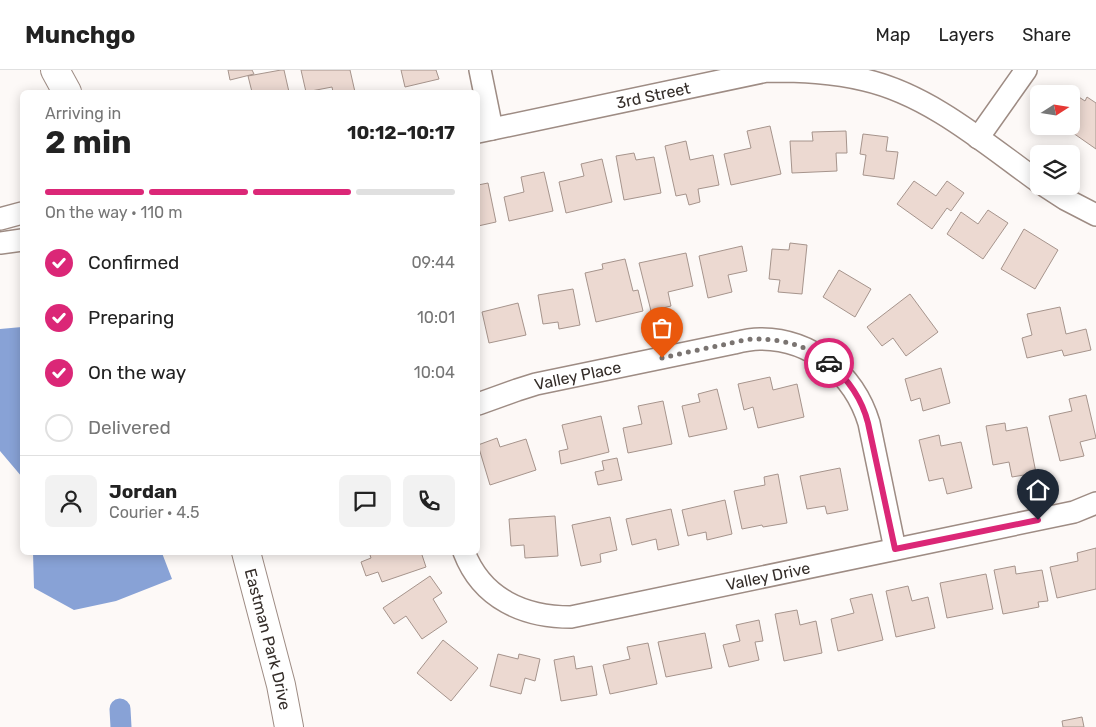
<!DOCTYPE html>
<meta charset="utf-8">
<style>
:root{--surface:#fff;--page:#f2f2f2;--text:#222;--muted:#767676;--line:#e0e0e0;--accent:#db2777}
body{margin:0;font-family:Rubik,sans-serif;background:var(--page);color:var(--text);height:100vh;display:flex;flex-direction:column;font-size:19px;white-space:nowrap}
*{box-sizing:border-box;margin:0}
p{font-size:16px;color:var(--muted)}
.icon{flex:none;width:28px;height:28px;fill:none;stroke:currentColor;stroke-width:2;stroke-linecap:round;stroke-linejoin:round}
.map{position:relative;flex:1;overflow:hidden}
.side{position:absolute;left:20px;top:20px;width:460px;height:465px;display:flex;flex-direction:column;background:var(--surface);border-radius:8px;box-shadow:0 2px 12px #0003}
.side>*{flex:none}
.needle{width:32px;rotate:78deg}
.controls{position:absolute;left:1030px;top:15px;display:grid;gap:10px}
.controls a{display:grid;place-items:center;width:50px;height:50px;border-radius:8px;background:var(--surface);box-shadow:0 2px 12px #0003;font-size:25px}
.pin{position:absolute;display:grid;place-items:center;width:42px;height:42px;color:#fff;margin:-51px -21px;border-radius:50% 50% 50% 0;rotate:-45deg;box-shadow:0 0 5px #0007}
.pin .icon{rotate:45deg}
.courier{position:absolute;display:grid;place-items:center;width:50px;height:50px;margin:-25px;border:4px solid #db2777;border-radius:50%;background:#fff;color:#222;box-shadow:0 1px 6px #0007}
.summary em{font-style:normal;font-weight:700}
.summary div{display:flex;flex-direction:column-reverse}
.summary{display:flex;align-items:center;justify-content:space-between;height:85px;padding:0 25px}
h1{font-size:32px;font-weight:700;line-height:38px}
.bar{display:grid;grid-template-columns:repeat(4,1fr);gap:8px 5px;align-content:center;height:60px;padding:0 25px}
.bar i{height:6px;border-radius:4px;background:var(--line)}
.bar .active{background:var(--accent)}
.bar p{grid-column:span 4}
.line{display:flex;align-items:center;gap:12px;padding:0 25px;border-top:1px solid var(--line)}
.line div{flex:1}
.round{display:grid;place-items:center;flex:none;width:52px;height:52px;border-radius:8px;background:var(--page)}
ol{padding:0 25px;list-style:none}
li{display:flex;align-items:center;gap:15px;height:55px}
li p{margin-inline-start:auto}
li .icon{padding:5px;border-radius:50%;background:var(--accent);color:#fff;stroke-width:4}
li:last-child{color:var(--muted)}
li i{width:28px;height:28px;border:2px solid var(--line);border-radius:50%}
header{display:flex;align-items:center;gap:30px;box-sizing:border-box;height:70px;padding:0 25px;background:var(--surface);border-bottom:1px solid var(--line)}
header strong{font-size:24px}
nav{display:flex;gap:28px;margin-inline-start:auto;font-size:18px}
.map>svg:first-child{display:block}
</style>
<header>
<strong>Munchgo</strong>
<nav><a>Map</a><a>Layers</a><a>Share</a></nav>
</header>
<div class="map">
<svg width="1096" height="657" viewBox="0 0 1096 657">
<rect width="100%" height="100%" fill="#fdf9f7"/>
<path fill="#88a2d6" d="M22,257v150l-22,-26v-122z
M33,483h129l10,26 -56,22 -42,9 -40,-22z"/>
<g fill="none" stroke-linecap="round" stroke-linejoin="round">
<path stroke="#88a2d6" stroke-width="21" d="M120,639l1,18"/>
</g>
<path fill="#ecd9d1" stroke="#a6948c" d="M228,0h24l2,4 -24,6z
M281,0h3l5,22h-37l-4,-16z
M301,0h49l5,22h-22l-1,-5 -26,5z
M401,0h35l3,9 -34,8z
M1068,20l17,11 2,-4 9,6v46l-33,-23h8v-32h-5z
M770,56l11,48 -50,11 -7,-31 27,-6 -4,-17z
M846,61l1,22h-11l1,18 -45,2 -2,-32h23l-1,-9z
M863,64l25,3 -2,14 12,1 -4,27 -31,-4 3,-20 -6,-1z
M686,71l4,19 23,-5 6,30 -21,4 2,13 -11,3 -3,-11 -10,2 -11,-50z
M634,83l2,7 18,-3 7,36 -37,7 -8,-44z
M602,89l10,43 -46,11 -7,-31 25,-6 -3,-12z
M544,102l9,39 -44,10 -5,-24 20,-5 -3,-15z
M914,111l22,15 11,-15 17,12 -13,18 -4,-3 -15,21 -35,-25z
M488,113l8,39 -18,4v-41z
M988,140l20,13 -25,36 -36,-25 14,-22 17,12z
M1024,159l34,21 -23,39 -34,-20z
M790,173l17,2 -5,49 -24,-2 2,-12 -11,-1 3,-30 17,1z
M742,176l5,25 -19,4 4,17 -24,6 -9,-42z
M686,183l7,33 -25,6 3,14 -20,5 -12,-48z
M625,189l8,32 5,-1 5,21 -47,11 -11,-49 18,-4 -1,-5z
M839,200l32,19 -16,28 -32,-20z
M573,219l7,36 -21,4 -1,-7 -15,2 -5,-29z
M910,224l28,38 -32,24 -13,-18 -11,8 -15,-19z
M518,233l8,32 -37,8 -7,-31z
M1060,237l6,27 20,-5 5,21 -27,6 -2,-6 -35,8 -5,-20 10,-3 -5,-21z
M941,298l9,35 -27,8 -3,-13 -9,3 -6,-22z
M770,307l3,13 24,-6 7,33 -46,11 -5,-21 -9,3 -6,-26z
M717,319l10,40 -38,8 -7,-31 18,-4 -2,-8z
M1086,325l10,43 -16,4 4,14 -24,5 -11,-45 23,-5 -3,-12z
M663,331l9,43 -44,9 -5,-25 19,-4 -4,-18z
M601,346l8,36 -48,12 -2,-13 9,-2 -6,-24z
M1005,353l1,8 21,-4 9,46 -24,4 -3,-15 -16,3 -7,-39z
M939,365l2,11 20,-4 11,46 -25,6 -4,-16 -14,3 -10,-41z
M497,368l3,9 26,-8 10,31 -46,15 -12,-40z
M617,388l5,22 -24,5 -3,-13 9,-2 -2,-9z
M840,398l8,42 -21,4 -2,-8 -18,3 -7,-33z
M778,404l9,49 -24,4 -1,-2 -20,4 -8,-38 31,-6 -1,-8z
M725,430l7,34 -25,6 -1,-8 -18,4 -6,-26z
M671,439l8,36 -21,5 -2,-11 -24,6 -6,-26z
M555,446l3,40 -33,2 -1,-13 -13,1 -2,-27z
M610,447l7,33 -17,4 1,8 -20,4 -9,-41z
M1096,478v41l-39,9 -7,-31 28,-6 -1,-8z
M369,482h52l5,15 -44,15 -4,-10 -12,4 -5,-14 10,-4z
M1015,496l1,8 26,-4 6,31 -10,1 1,5 -36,7 -9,-44z
M986,504l7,35 -46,9 -7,-35z
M430,506l12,17 -9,6 14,23 -25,17 -16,-23 -12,8 -11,-16z
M908,516l4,15 16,-4 7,31 -39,9 -10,-46z
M872,524l11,46 -45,11 -7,-32 23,-6 -4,-14z
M797,540l3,15 16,-4 6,32 -38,8 -9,-47z
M759,550l4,21 -8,1 4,18 -30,7 -6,-22 17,-4 -4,-16z
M705,563l7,35 -46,9 -8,-35z
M443,570l35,28 -27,33 -34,-28z
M648,573l9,41 -47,10 -7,-29 27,-6 -3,-12z
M498,584l20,5 1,-5 21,5 -5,22 -10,-3 -4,16 -31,-8z
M574,586l2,13 16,-3 5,29 -36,6 -7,-41z
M1082,647l2,10h-21l-1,-6z"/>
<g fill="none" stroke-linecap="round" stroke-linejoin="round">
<defs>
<g id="minor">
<path d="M480,0l12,59"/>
<path id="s1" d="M478,62l289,-61c34,0 65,1 98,9 65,15 121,64 174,102"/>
<path d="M978,68l48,-68"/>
<path d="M1045,116l20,13 31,16"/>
<path d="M0,149l22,-6"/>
<path d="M0,173l22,-3"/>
<path id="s2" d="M478,334l39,-14 19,-6 198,-41c8,-2 18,-4 26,-4 52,0 94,35 109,84l26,126"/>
<path id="s3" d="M464,482c18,47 60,65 107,65l503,-105 22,-9"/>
</g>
<g id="tertiary">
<path d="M55,0l12,22"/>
<path id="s4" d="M246,482l35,133 8,42"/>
</g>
</defs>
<use href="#minor" stroke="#9e8c84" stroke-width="24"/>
<use href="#tertiary" stroke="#9e8c84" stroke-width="30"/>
<use href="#minor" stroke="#fff" stroke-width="21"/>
<use href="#tertiary" stroke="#fff" stroke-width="28"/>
</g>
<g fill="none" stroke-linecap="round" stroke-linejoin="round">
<path stroke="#7a7471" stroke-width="5" stroke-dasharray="0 9" d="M662,288c20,-5 41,-9 61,-13 12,-3 26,-7 38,-6 24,1 50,8 68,24"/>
<path stroke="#db2777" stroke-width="6" d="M829,293c19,16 33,36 39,60l27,126 143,-29"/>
</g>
<g text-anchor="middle" stroke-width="4" stroke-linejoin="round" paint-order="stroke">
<g font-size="16" fill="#342d29" stroke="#fdf9f7">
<text dy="6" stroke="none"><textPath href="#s1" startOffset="179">3rd Street</textPath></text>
<text dy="6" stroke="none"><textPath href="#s2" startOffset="104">Valley Place</textPath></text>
<text dy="6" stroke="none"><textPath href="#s3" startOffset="335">Valley Drive</textPath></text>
<text dy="6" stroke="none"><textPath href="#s4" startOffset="90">Eastman Park Drive</textPath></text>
</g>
</g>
</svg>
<div class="controls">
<a><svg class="needle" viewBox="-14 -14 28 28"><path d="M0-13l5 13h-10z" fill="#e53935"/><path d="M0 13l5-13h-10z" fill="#767676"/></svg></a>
<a><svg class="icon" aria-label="layers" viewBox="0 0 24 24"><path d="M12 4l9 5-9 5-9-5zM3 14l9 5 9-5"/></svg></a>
</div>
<div class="pin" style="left:662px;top:288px;background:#ea580c"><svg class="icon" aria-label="bag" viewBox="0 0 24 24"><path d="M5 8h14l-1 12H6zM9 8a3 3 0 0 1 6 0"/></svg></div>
<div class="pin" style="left:1038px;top:450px;background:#1f2937"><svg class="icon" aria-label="home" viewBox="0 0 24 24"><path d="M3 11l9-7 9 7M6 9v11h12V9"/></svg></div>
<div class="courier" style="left:829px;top:293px"><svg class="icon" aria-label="car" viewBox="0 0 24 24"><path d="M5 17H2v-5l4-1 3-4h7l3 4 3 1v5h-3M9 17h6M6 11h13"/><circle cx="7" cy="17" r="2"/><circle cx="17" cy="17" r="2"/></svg></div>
<section class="side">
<div class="summary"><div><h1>2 min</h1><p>Arriving in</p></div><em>10:12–10:17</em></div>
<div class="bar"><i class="active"></i><i class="active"></i><i class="active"></i><i></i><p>On the way · 110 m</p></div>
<ol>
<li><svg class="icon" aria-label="check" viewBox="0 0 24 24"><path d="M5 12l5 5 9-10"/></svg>Confirmed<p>09:44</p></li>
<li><svg class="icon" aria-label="check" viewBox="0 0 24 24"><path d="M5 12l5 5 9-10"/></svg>Preparing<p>10:01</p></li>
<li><svg class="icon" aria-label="check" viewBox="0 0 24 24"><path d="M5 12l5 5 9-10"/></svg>On the way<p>10:04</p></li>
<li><i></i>Delivered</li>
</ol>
<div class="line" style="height:90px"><a class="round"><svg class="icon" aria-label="person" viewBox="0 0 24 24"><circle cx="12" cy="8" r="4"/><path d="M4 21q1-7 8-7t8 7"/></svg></a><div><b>Jordan</b><p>Courier · 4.5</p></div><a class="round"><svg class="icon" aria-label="chat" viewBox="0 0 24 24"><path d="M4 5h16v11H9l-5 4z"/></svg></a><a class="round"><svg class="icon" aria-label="phone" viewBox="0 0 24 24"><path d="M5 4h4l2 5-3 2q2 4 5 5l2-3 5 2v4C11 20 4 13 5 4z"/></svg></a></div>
</section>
</div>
